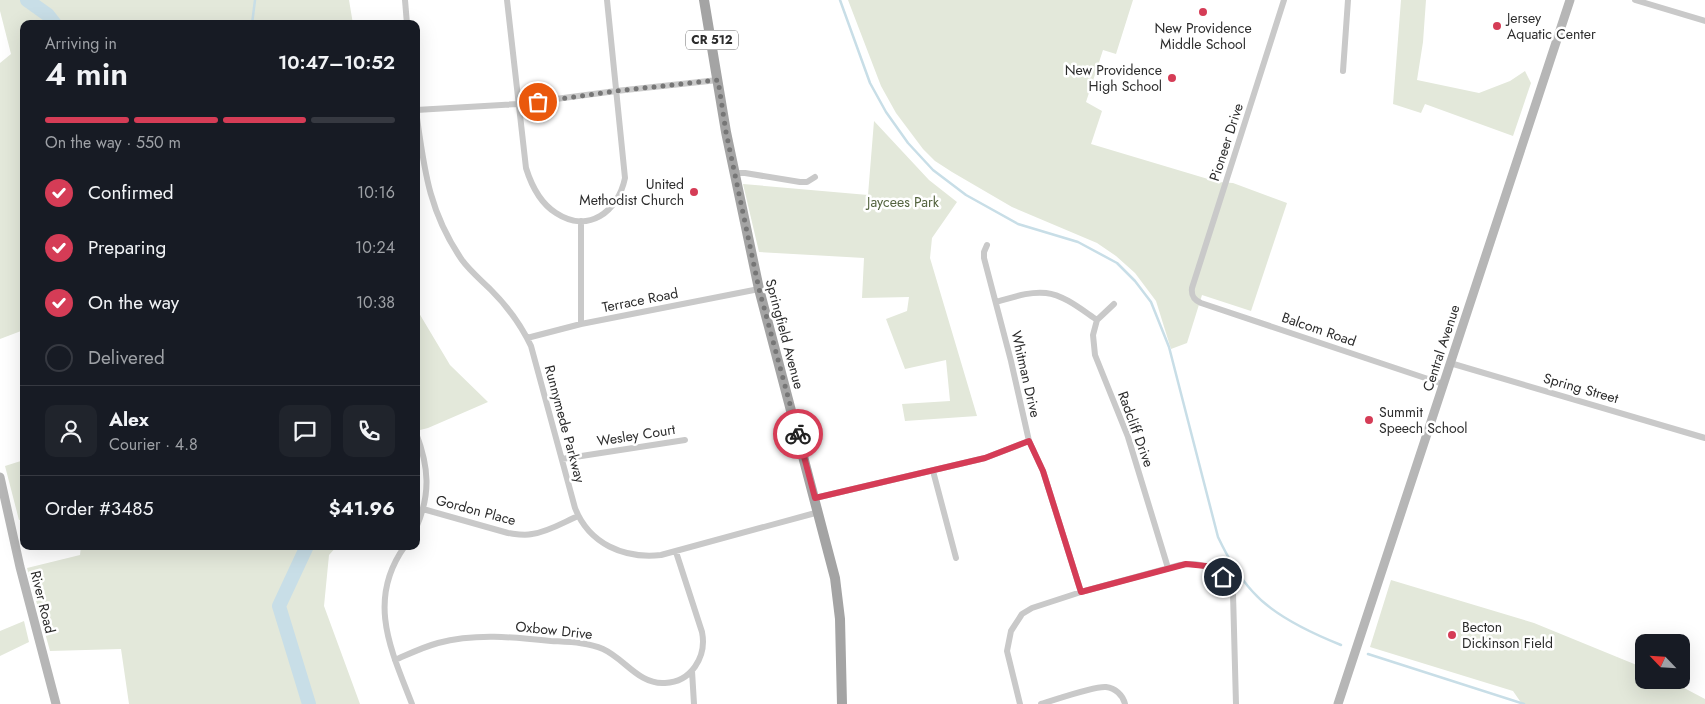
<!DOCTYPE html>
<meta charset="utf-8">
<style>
:root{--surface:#171b24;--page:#20242c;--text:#f1f3f6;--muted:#9ea1a6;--line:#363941;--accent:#d53c56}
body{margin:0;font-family:Jost,sans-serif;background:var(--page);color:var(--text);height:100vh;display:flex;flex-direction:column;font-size:19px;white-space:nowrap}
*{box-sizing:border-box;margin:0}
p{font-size:16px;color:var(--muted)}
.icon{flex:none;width:28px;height:28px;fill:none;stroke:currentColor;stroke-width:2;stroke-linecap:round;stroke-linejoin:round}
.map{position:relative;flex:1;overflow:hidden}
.details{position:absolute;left:20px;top:20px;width:400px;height:530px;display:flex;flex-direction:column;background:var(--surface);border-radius:10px;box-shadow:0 5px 20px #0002}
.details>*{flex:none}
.needle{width:32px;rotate:295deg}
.controls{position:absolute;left:1635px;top:634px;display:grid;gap:10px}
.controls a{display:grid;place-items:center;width:55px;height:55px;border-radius:10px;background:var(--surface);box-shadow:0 5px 20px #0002;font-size:25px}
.pin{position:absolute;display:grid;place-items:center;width:42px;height:42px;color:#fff;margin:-21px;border:2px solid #fff;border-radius:50%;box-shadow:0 1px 5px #0007}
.courier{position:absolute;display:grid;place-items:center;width:50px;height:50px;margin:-25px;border:4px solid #d53c56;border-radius:50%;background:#fff;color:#222;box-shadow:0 1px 6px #0007}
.head em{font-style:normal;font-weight:600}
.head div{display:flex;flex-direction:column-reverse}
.head{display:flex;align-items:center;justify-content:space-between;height:85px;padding:0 25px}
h1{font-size:32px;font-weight:600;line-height:38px}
.bar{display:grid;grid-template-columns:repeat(4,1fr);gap:8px 5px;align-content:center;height:60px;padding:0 25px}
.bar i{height:6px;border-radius:4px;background:var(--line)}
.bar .selected{background:var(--accent)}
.bar p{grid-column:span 4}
.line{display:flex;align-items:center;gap:12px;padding:0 25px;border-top:1px solid var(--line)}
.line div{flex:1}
.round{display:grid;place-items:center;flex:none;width:52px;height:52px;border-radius:10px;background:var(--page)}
ol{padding:0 25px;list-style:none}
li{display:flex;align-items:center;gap:15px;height:55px}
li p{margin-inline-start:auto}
li .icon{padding:5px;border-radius:50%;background:var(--accent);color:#fff;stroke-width:4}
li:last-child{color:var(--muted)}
li i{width:28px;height:28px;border:2px solid var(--line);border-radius:50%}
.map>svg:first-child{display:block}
</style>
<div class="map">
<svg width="1705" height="704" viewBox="0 0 1705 704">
<rect width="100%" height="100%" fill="#fff"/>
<path fill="#e3e8da" d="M0,0h349l4,24h-329v314l-3,-7 -21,8v-276l11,-9 -11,-43z
M848,0h285l-17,54 -13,-4 -17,52 16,9 -11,33 127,38 15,1 54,20 -36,108 -49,-16 -15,48 -16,6 -15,-48 -21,-28 -19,-17 -19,-13 -85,-36 -60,-35 -17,-11 -12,-12 -27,-36 -15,-27z
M1401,0h25l-3,42 -6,38 62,13 31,-12 15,-10 6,12 -18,53 -88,-32 -4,9 -28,-9z
M874,121l55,59 28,22 -25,36 -2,20 47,158 -72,5 -3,-17 48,-3 -4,-41 -41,9 -19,-50 21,-8 2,-14 -47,1 2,-40 -105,-6 -16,-68 125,11z
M416,308l34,57 38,37 -60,26 -12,3z
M24,460v59l-5,1 -14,-54z
M81,546h256l-8,9 -5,51 36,98h-231l-8,-55 -71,2 -23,-83 53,-13z
M1391,580l143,43 110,45v12h25l36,19v5h-183l-9,-13 -143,-44z
M24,621l5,21 -29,14v-25z"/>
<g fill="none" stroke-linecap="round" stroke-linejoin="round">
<path stroke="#c8dee7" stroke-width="2.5" d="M840,0l30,83 16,29 22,31 25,27 33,25 52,29 60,18 39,21 18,18 16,21 18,45 49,190c9,19 20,39 35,55 21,24 58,41 88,53
M252,24l3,-24
M1368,654l156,50"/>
<path stroke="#c8dee7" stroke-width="14" d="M27,0l21,15 7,9
M307,546l-28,60 30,98"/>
<path stroke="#c9c9c9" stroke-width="6" d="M405,0l2,24
M507,0l19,168c5,16 14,35 30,45 32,21 62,-1 69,-35l-18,-178
M1284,0l-92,288c-1,8 2,12 9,15l242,81
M1635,0l70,21
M1343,71l5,-71
M416,110l102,-6 98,-13 102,-11
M416,111c8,56 12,100 46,149 8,11 19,20 29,30 17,17 30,35 40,56l44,162c14,36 49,51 86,47l158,-43
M735,173h10l55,9h7l8,-5
M581,221v103
M987,245l-3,7v6l27,103 18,80 14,30 38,121
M996,302c15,-4 33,-11 50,-9 18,2 36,17 51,27
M1114,304l-17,16 -4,15 2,20 33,82 40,131
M527,338l54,-14 178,-35
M1450,363l255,75
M562,459l123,-19
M933,471l23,87
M815,498l170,-40 44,-17
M423,509l85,24c8,1 16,3 24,1 16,-2 32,-12 46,-18
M416,528c15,-34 13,-61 0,-95
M405,546c-39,54 -14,104 7,158
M395,660c14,-6 28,-13 43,-17 37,-10 75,-6 113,-2 17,1 36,1 52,8 22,10 36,36 62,34 26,-1 42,-26 37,-51l-26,-80
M692,671l2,33
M1020,704l-13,-53 4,-20 11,-17 10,-6 49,-16 99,-27c22,-4 45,6 53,28l3,111
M1041,704c14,-4 52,-18 65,-17 9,1 17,8 19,17"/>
<path stroke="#b6b6b6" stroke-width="9" d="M0,477l20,90 36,137
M1338,704l232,-704"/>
<path stroke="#a4a4a4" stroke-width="10" d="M704,0l22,132 33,157 76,289 5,41 2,85"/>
</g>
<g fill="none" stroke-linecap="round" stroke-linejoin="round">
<path stroke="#767676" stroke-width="5" stroke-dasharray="0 9" d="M538,102l78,-11 102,-11 8,52 33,157 39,145"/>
<path stroke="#d53c56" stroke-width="6" d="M798,434l17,64 170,-40 44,-17 14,30 38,121 105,-28 20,2 17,11"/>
</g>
<g fill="#d53c56" stroke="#fff" stroke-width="2">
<circle cx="1203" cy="12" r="5"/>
<circle cx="1497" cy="26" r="5"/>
<circle cx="1172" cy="78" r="5"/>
<circle cx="694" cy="192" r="5"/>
<circle cx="1369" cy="420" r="5"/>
<circle cx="1452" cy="635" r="5"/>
</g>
<g text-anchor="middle" stroke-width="5" stroke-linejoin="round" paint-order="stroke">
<rect fill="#fff" stroke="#6b6b6b" stroke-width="1" x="686" y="30.5" width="52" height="19" rx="4"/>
<g font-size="12" font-weight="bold" fill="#2c2c2c">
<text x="712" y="44">CR 512</text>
</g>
<g font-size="14" fill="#2c2c2c" stroke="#fff" text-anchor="start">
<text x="1507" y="23">Jersey<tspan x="1507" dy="16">Aquatic Center</tspan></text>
<text x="1203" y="33" text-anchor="middle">New Providence<tspan x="1203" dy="16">Middle School</tspan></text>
<text x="1162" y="75" text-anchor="end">New Providence<tspan x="1162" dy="16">High School</tspan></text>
<text x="684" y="189" text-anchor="end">United<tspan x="684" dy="16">Methodist Church</tspan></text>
<text x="1379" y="417">Summit<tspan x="1379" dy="16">Speech School</tspan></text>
<text x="1462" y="632">Becton<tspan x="1462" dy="16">Dickinson Field</tspan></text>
</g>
<g font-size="14" fill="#2c2c2c" stroke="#fff">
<text transform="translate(1226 142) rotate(-72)" y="5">Pioneer Drive</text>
<text transform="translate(640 300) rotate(-11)" y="5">Terrace Road</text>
<text transform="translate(1319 329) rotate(19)" y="5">Balcom Road</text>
<text transform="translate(785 334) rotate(75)" y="5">Springfield Avenue</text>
<text transform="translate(1441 348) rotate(-72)" y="5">Central Avenue</text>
<text transform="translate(1026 374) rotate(77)" y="5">Whitman Drive</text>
<text transform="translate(1581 388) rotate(16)" y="5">Spring Street</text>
<text transform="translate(565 424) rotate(75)" y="5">Runnymede Parkway</text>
<text transform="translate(1136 429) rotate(70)" y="5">Radcliff Drive</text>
<text transform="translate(636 435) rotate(-9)" y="5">Wesley Court</text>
<text transform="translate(476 510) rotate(15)" y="5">Gordon Place</text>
<text transform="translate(43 602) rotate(76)" y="5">River Road</text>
<text transform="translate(554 630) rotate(6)" y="5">Oxbow Drive</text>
</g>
<g font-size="14" fill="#53633e" stroke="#fff">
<text x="903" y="207">Jaycees Park</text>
</g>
</g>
</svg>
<div class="controls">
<a><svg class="needle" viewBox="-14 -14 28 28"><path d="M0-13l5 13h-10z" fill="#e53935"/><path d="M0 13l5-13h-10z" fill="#9ea1a6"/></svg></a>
</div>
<div class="pin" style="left:538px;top:102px;background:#ea580c"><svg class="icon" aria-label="bag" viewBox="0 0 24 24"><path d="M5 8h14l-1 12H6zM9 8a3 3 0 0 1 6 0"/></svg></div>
<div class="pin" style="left:1223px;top:577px;background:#1f2937"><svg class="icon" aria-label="home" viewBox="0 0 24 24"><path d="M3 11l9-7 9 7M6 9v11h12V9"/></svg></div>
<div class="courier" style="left:798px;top:434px"><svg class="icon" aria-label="bike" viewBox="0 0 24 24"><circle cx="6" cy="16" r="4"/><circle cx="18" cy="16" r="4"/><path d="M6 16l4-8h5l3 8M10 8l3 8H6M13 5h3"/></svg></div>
<section class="details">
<div class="head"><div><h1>4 min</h1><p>Arriving in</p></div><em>10:47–10:52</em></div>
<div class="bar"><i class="selected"></i><i class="selected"></i><i class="selected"></i><i></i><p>On the way · 550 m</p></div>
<ol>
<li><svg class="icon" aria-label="check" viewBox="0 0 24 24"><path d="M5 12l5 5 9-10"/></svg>Confirmed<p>10:16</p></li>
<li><svg class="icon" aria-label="check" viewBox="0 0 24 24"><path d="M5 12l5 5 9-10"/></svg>Preparing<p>10:24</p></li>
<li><svg class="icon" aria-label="check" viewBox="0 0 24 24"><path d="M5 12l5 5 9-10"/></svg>On the way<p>10:38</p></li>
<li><i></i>Delivered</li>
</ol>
<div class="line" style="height:90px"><a class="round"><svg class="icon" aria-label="person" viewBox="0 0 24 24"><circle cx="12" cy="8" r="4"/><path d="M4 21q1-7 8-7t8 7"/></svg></a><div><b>Alex</b><p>Courier · 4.8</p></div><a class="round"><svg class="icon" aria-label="chat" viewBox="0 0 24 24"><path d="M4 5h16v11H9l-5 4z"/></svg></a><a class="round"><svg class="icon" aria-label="phone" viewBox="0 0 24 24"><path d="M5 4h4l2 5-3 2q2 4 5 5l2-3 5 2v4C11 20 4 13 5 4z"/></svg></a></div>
<div class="line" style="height:65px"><div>Order #3485</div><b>$41.96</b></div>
</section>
</div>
